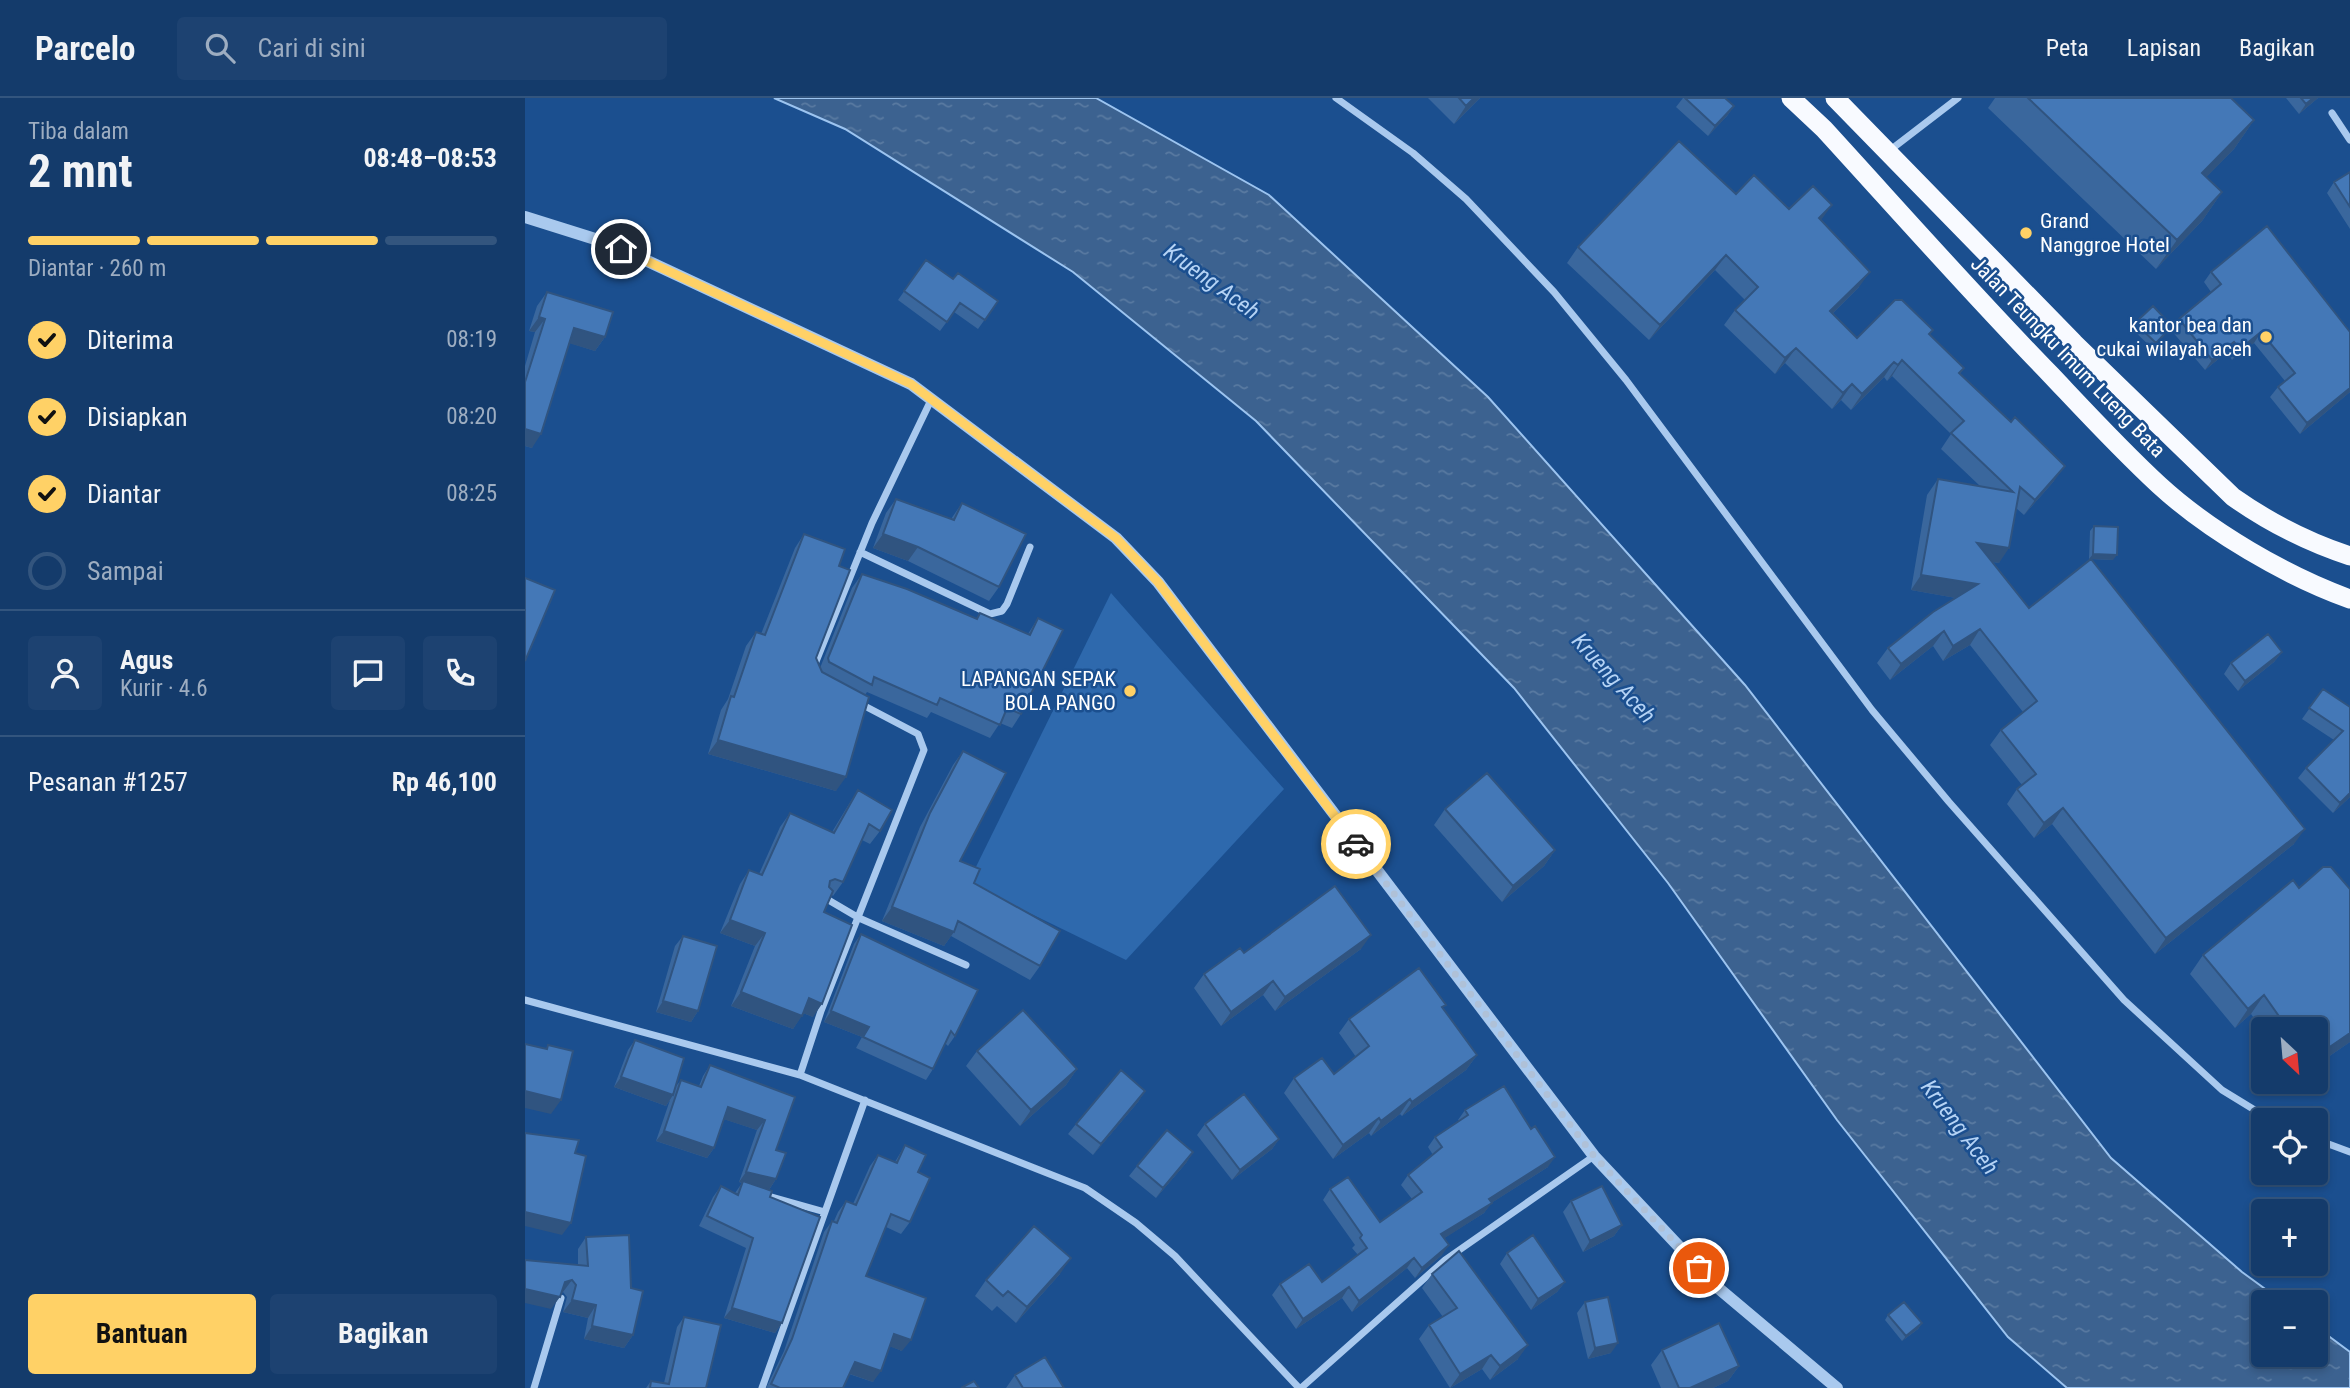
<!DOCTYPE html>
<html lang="id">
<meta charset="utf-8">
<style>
:root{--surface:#143b6b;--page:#1d4271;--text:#f1f3f6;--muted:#9dadc1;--line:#33557e;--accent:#ffd166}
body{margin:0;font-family:"Roboto Condensed",sans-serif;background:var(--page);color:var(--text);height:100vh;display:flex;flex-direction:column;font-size:26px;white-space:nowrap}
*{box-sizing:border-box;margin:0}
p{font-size:23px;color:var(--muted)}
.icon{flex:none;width:38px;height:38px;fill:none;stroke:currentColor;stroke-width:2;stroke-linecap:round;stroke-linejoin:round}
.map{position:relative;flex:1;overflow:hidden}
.details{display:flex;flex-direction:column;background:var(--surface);width:525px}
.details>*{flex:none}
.needle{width:46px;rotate:154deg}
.buttons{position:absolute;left:1726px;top:919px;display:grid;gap:14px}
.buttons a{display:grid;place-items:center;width:77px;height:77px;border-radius:7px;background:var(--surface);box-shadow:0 4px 10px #0003,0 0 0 2px var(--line);font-size:35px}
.pin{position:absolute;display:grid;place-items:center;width:60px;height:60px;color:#fff;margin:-30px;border:4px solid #fff;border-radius:50%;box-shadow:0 2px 7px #0007}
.courier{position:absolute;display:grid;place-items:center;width:70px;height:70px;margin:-35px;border:5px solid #ffd166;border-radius:50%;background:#fff;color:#222;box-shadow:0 2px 9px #0007}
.headline em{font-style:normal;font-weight:700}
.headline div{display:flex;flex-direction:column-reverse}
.headline{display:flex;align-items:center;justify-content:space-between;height:119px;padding:0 28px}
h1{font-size:46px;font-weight:700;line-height:52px}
.bar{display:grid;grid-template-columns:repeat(4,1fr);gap:10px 7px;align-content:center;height:84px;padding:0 28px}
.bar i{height:9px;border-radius:5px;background:var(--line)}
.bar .active{background:var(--accent)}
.bar p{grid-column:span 4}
.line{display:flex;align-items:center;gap:18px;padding:0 28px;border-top:2px solid var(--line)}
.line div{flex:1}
.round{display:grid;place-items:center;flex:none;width:74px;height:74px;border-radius:7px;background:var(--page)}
ol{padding:0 28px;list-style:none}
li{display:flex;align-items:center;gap:21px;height:77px}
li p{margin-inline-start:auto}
li .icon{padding:7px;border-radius:50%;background:var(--accent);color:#111;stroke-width:4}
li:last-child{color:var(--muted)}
li i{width:38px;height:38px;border:4px solid var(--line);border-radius:50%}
.cta{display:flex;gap:14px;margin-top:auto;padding:14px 28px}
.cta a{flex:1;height:80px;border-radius:7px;background:var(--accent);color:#111;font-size:28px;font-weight:700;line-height:80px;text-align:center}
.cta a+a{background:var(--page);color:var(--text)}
header{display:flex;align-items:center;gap:42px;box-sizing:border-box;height:98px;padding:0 35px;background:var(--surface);border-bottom:2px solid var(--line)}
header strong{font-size:33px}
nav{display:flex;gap:38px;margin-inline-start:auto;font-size:24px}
.search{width:490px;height:63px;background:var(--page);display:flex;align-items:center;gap:18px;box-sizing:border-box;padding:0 24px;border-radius:7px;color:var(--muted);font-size:26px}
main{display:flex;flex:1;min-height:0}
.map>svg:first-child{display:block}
</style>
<header>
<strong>Parcelo</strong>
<div class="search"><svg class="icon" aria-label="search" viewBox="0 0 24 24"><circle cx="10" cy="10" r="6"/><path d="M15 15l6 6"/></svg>Cari di sini</div>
<nav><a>Peta</a><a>Lapisan</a><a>Bagikan</a></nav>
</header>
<main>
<section class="details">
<div class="headline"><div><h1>2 mnt</h1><p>Tiba dalam</p></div><em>08:48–08:53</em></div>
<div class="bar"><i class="active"></i><i class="active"></i><i class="active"></i><i></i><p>Diantar · 260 m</p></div>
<ol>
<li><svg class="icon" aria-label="check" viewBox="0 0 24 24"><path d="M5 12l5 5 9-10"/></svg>Diterima<p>08:19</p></li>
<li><svg class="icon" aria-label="check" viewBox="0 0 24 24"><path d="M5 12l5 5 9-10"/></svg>Disiapkan<p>08:20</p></li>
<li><svg class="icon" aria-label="check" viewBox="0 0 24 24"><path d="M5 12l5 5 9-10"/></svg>Diantar<p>08:25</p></li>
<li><i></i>Sampai</li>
</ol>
<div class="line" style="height:126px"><a class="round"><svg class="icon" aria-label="person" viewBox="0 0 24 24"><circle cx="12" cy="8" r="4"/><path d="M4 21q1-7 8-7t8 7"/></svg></a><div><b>Agus</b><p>Kurir · 4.6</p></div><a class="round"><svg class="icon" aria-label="chat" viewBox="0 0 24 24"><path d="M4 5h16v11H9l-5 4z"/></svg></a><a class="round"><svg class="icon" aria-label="phone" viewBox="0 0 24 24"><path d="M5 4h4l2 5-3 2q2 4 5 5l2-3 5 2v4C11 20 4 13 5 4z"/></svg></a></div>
<div class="line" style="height:91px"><div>Pesanan #1257</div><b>Rp 46,100</b></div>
<div class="cta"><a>Bantuan</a><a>Bagikan</a></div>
</section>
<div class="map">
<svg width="1825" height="1290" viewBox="0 0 1825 1290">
<defs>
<pattern id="water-ripples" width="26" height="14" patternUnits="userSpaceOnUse" patternTransform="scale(1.75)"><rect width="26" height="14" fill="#3c6290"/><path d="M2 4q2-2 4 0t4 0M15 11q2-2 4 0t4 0" fill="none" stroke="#597aa1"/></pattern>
</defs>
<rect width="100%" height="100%" fill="#1b4f8f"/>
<path fill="#2e69ad" d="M586,495l173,196 -158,171 -158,-77z"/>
<path fill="url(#water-ripples)" stroke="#9cc4f0" stroke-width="2" d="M249,0h322l173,97 219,202 257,288 366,473 131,114 41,30h-20v52h52v-28l35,26v36h-283l-59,-51 -171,-217 -169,-237 -154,-195 -258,-267 -183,-149 -228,-143z"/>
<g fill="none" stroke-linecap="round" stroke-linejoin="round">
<path stroke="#a9c9ee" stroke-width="7" d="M811,0l77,55 53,46 88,93 72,88 246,330 77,92 175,198 98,90 49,30
M1807,15l18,27
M1364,53l69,-53
M335,454l130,62 12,-3 5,-7 23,-57
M288,571l59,-146 60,-125
M300,800l34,20 107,47
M0,902l275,75 285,113 51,35 39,33 124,132
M275,977l21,-64 103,-261 -6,-16 -59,-31
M1790,1041l35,13
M236,1096l64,18
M9,1290l27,-90
M237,1290l103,-288
M776,1290l144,-128 149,-104"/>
<path stroke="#a9c9ee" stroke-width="12" d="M0,119l86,27 300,140 205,154 42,44 436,574 123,131 120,101"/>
<path stroke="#f8faff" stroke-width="19" d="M1266,0l33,31c75,82 149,166 227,246 35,37 70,75 108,110 50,46 127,91 191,114
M1310,0l239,245 159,154c37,26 74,45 117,59"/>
</g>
<path fill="#3a679d" d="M903,0h52l-26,26z
M1158,0h42l9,8 -7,10 -19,20 -32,-29z
M1470,0h236l23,22 -20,29 -28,28 16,15 -20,29 -46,48 -168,-161z
M1761,0h32l-19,16z
M1825,74v57l-23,-36 7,-11z
M1211,96l53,15 32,11 38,67 -26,26 24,25 76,-8 -4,5 35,33 -4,6 94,107 -30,34 -8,-7 -17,55 -6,-1 36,46 61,-49h-1l1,-28 4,-5 19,34 -22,-1 203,285 -139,110 -103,-130 -18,14 -27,-34 10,-15 5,-4 -32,-40 11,-15 22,-18 -53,-67 -27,16 -10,-15 -43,34 -13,-17 11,-15 68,-50 -45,-8 16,-95 11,-16 42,7 -39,-37 10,-15 -59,-58 -5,5 -3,-4 -33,33 -10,-10 -9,9 -47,-46 -10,11 -51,-49 11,-15 10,-10 -30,-30 -66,70 -82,-77 11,-16z
M401,162l27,19 45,22 -20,28 -24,-17 -14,19 -42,-31z
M1686,174l139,60v60l-50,42 -30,-37 8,-10 7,-6 -31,-38 -22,17 -5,-8 -22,18 -34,-40 8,-11 32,-27 -7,-10z
M22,194l58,45 -10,14 -25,-8 -38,105 -7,-2v-80l10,-34 -6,-1 8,-25z
M1610,225l37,3 -20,22 -20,-19z
M371,401l55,20 11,-16 37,84 -10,14 -81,-40 -35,-13 13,-35z
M279,436l35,32 -23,92 4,10 32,-80 10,-14 114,45 4,-6 48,21 10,-16 -17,96 -9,14 -12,-5 -10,15 -59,-26 -4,6 -60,-26 -2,3 -29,96 -128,-37 13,-44 7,-11 18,-53 10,-14 5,2 34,-86z
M1757,554l-8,10 -36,29 -14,-17 7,-11z
M1798,591l27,18v90l-17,16 -35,-35 8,-10 28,-28 -32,-21z
M438,653l-3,110 14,22 66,83 -10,14 -79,-44 -7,10 -62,-25 38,-94 33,-62z
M333,692l22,41 -10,13 -8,-4 -19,42 -10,14 -1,-1 -8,17 -11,105 -10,-4 -10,16 -62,-23 24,-60 -35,-13 20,-49 9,-14 10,4 21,-47 10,-14 42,19 17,-28z
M920,711l110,41 -11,16 -42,36 -68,-77z
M1774,790l51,1v153l-35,24v-37h-52v2l-12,-17 -16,14 -45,-54 13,-19z
M336,836l94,102 -7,10 -3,-3 -12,26 -7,11 -70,-32 6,-11 -38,-15 30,-78z
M158,838l15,75 -7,11 -35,-10 19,-66z
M836,851l-86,62 -12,-16 -42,31 -27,-38 10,-14 40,-21z
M918,911l34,46 -11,15 -64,46 -2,-2 -29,22 -2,-3 -36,26 -49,-66 10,-15 40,-4 22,-17 -17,-24 10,-14z
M110,942l41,46 5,-6 18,6 4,-10 7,-11 85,32 -19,53v29l-7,11 13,133 -7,10 -51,-15 22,-70 -47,-22 14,-29 8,-11 14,7 7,-10 -3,-1 18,-52 -33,-11 -10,29 -7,10 -51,-17 14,-41 -4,6 -52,-19 14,-37z
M452,953l100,18 -11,16 -46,41 -54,-60z
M620,993l-7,11 -45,53 -25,-21 8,-10z
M940,1012l83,57 -57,36 -7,10 -40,25 -2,17 -27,23 -8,-10 -55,44 -10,-14 -46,31 -24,-34 8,-11 42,-2 36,-27 -6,-7 3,-3 -32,-45 7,-11 50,33 32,-23 -11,-14 7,-10 25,-20 -5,-8 7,-10 24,-16 -1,-1z
M680,1026l74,15 -7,10 -40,31 -35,-45z
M380,1047l13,27 -8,50 -9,12 -15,-7 -20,49 36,75 -12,-5 -17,36 -24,-8 -6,14h-77l18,-37 40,-119 8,-11h2l4,-9 8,-11 7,3 17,-38 8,-11 17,7z
M668,1054l-7,11 -30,35 -27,-22 8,-10z
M1046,1103l51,24 -8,11 -31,16 -20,-40z
M61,1139l47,98 -9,13 -40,-9 4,-21 -25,-6 4,-15 -4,-5 -2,1 -10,16 27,-44v-16z
M982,1155l58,29 -8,10 -26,18 -31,-46z
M535,1176l-44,49 -19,-17 -5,5 -17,-15 11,-16z
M907,1176l86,85 -28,21 -8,-11 -32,19 -31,-49 10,-14 14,-8 -21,-29z
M1060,1204l26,51 -23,6 -11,-46z
M1363,1217l34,8 -4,6 -16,12 -17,-21z
M159,1219l22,71h-60l5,-7 13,2 13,-56z
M1137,1252l77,16 -11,15 -15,7h-52l-10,-23z
M490,1277l49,13h-58z"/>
<path fill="#305480" d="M949,0h6l-26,26 12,-18z
M1788,0h5l-19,16 7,-10z
M1209,8l-7,10 -19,20 7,-10z
M1729,22l-20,29 -52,53 20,-29z
M1697,94l-20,29 -46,48 21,-29z
M1307,107l-11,15 -2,-2z
M1201,157l-11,15 -66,70 11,-15z
M1345,174l-11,15 -39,39 10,-15z
M14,219l6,2 -10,13 -6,-1z
M49,230l31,9 -10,14 -30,-9z
M1736,234l-7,11 -22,17 8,-11z
M1709,244l-7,10 -22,18 7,-10z
M1271,250l-11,15 -10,11 10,-16z
M1377,262l-10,16 -5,5 11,-16z
M1369,264l-10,15 -33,33 11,-16z
M1327,286l-11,16 -9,9 11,-16z
M1825,290v4l-50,42 7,-11z
M0,331l16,5 -9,14 -7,-2z
M1540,368l-11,15 -30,34 11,-15z
M358,436l35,13 -10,14 -35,-13z
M1452,445l32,5 -10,15 -32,-5z
M1568,456l24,1 -4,5 -24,-1z
M1396,477l57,9 -11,16 -56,-10z
M1455,531l-10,16 -27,16 10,-15z
M1419,533l-11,15 -43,34 11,-16z
M1757,554l-8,10 -36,29 7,-10z
M193,642l128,37 -10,14 -128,-37z
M1825,695v4l-17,16 7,-10z
M1538,710l-11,16 -18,14 10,-15z
M1780,731l-11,15 -139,110 11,-16z
M1030,752l-11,16 -42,36 11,-16z
M367,809l62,25 -10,14 -62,-25z
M205,822l35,13 -10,13 -35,-13z
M846,837l-10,14 -86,62 10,-14z
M748,883l-10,14 -42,31 10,-14z
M216,894l61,24 -9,13 -62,-23z
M1739,897l-13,19 -16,14 13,-19z
M284,900l13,6 -9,13 -13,-5z
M138,903l35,10 -7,11 -35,-10z
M306,913l38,16 -7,10 -38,-15z
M1825,935v9l-35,24v-9z
M952,957l-11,15 -64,46 10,-14z
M552,971l-11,16 -46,41 11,-16z
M96,979l52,18 -7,11 -52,-19z
M0,993l36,9 -10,14 -26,-6z
M620,993l-7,11 -45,53 8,-11z
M885,1001l-10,15 -29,22 10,-15z
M203,1009l37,13 -8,10 -37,-12z
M854,1020l-10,15 -36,26 10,-14z
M139,1033l50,17 -7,10 -51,-17z
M754,1041l-7,10 -40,31 8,-10z
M668,1054l-7,11 -30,35 7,-10z
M1030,1059l-7,10 -66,42 7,-10z
M221,1074l30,7 -7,11 -30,-8z
M967,1105l-8,10 -50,32 7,-11z
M0,1114l46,11 -9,12 -37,-9z
M1097,1127l-8,11 -31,16 7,-11z
M924,1147l-7,10 -27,23 7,-10z
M546,1160l-11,16 -44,49 11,-16z
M889,1160l-7,10 -55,44 7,-11z
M47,1182l-9,12 -7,2 9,-12z
M1040,1184l-8,10 -26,18 7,-11z
M824,1189l-7,11 -46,31 7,-10z
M0,1191l35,8 -9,12 -26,-6z
M47,1202l24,5 -8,13 -25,-6z
M207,1210l50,15 -7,10 -51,-15z
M1397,1225l-4,6 -16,12 4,-5z
M67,1228l41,9 -9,13 -40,-9z
M369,1236l17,6 -9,11 -16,-6z
M1093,1245l-7,10 -23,6 7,-11z
M1003,1247l-10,14 -28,21 10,-14z
M966,1257l-9,14 -32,19 10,-14z
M330,1264l26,9 -8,11 -26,-9z
M1214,1268l-11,15 -15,7h-23z"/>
<path fill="#4478b7" stroke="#305480" stroke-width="2" d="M934,0h15l-8,8z
M1160,0h40l9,8 -19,20z
M1503,0h203l23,22 -52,53 20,19 -45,48z
M1776,0h12l-7,6z
M1154,43l57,53 18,-19 35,34 24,-23 19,19 -13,13 51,54 -40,39 27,27 38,-38h7l31,30 -4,4 35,34 -5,5 52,49 4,-5 50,49 -30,34 -15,-13 -11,61 -32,-5 52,65 62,-49 214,270 -139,109 -103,-130 -19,15 -27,-34 19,-15 -35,-44 36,-29 -57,-72 -27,17 -9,-15 -43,33 -13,-16 45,-36 45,-28 -57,-9 17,-96 75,13 -62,-59 13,-12 -62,-61 -4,5 -4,-3 -32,32 -10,-10 -9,9 -47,-45 -11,10 -50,-48 23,-23 -32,-32 -66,70 -82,-78z
M1825,74v35l-16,-25z
M1742,128l83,106v56l-43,35 -29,-36 17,-14 -34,-41 -21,17 -6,-7 -22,18 -33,-41 42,-35 -10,-12z
M401,162l27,19 5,-6 40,28 -13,19 -25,-17 -13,19 -43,-31z
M22,194l66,20 -8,25 -31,-9 -33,106 -16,-5v-47l20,-63 -6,-2z
M1628,208l19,20 -16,17 -21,-20z
M371,401l58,21 8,-17 64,31 -27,53 -81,-40 -35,-13z
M1569,428l24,1 -1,28 -24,-1z
M279,436l41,15 -6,17 11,4 -34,88 6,14 47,25 -23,80 -128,-37 13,-44 3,1 22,-65 9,3z
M337,476l45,15 70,30 3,-6 50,22 8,-17 25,12 -42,84 -14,-6 -7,17 -60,-27 -3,7 -63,-28 -2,8 -43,-23 -1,-4z
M0,480l30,12 -30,71z
M1743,536l14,18 -37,29 -14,-18z
M1798,591l27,18v86l-10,10 -34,-35 37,-37 -34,-23z
M438,653l43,22 -46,88 20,8 -6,14 86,48 -20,35 -82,-45 -4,11 -62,-25 38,-94z
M962,675l68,77 -42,36 -68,-77z
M333,692l34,20 -12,21 -11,-7 -26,58 -8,-3 -5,2 -1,6 4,4 -9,21 28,13 -30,79 -13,-6 -7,18 -61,-24 24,-59 -35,-13 19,-50 13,5 28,-62 44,20z
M1798,769h8l19,22v144l-35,24v-28h-27l-24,-34 -16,14 -45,-54 90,-75 6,8z
M810,788l36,49 -86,62 -12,-16 -42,31 -27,-38 36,-26 4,5z
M336,836l117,56 -23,46 -4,-5 -18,38 -70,-32 6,-10 -38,-16z
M158,838l34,10 -19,65 -35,-10z
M894,870l27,37 -4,2 35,48 -65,47 -2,-3 -29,22 -2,-3 -36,27 -49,-67 28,-20 12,16 35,-28 -20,-27z
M498,912l54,59 -46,41 -54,-59z
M110,942l49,18 -11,37 -52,-18z
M0,946l22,5 1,-4 25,6 -12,49 -36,-9z
M185,967l85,32 -19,53 10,3 -10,26 -30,-7 19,-52 -37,-13 -14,41 -50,-17 17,-51 20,7z
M596,972l24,21 -44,53 -25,-20z
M979,988l27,43 4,-3 20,31 -66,42 3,4 -51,31 8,11 -27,23 -8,-10 -55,43 -10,-14 -46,32 -23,-35 29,-20 13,18 45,-34 -7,-10 2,-3 -32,-46 18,-12 32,45 42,-30 -14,-17 34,-28 -7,-10 33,-22 -3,-5z
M719,996l35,45 -39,31 -35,-46z
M642,1032l26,22 -30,36 -26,-22z
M0,1035l54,7 -4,13 11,3 -15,67 -46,-11z
M380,1047l21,10 -8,17 12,6 -20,44 -19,-8 -25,62 60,22 -15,42 -17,-6 -13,37 -26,-9 -12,26h-63l-9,-4 21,-45 40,-118 5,2 9,-22 10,4 22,-50 19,8z
M218,1083l29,10 -2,6 50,20 -38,106 -50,-15 21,-70 -46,-22 14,-30 17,9z
M1077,1088l20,39 -32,16 -19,-40z
M509,1128l37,32 -44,49 -19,-16 -5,5 -17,-16z
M104,1137l2,53 12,3 -10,44 -41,-9 4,-21 -24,-5 4,-15 -4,-5 -7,2 -5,15 -35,-8v-29l63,6 -2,-29z
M1008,1137l32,47 -27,17 -31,-46z
M934,1153l69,94 -28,21 -9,-11 -31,19 -31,-49 28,-17 -25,-34z
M1083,1199l10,46 -23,5 -10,-46z
M1379,1204l18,21 -16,13 -18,-21z
M159,1219l37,8 -15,63h-56l1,-7 18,3z
M1194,1225l20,43 -49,22h-11l-17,-38z
M520,1259l19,31h-41l-8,-13z
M449,1283l5,7h-18z"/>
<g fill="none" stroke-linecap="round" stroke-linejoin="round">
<path stroke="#afc1d8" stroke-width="7" stroke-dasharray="0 12.6" d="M831,746l238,312 105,112"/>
<path stroke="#ffd166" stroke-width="9" d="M96,151l290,135 205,154 42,44 198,262"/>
</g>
<g fill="#ffd166" stroke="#1b4f8f" stroke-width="2.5">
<circle cx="1501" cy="135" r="7"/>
<circle cx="1741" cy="239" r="7"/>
<circle cx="605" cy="593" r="7"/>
</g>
<g text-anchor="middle" stroke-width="5" stroke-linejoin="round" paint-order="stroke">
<g font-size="21" fill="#fff" stroke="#1b4f8f" text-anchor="end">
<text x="1515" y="130" text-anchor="start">Grand<tspan x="1515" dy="24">Nanggroe Hotel</tspan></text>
<text x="1727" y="234">kantor bea dan<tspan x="1727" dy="24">cukai wilayah aceh</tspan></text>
<text x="591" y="588">LAPANGAN SEPAK<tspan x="591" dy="24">BOLA PANGO</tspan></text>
</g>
<g font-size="21" fill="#fff" stroke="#1b4f8f">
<text transform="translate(1543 259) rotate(46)" y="7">Jalan Teungku Imum Lueng Bata</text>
</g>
<g font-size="23" font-style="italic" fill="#b5d3f5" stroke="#1b4f8f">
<text transform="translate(687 183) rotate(36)" y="8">Krueng Aceh</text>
<text transform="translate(1089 580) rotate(48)" y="8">Krueng Aceh</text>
<text transform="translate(1435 1029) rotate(53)" y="8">Krueng Aceh</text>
</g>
</g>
</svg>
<div class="buttons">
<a><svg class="needle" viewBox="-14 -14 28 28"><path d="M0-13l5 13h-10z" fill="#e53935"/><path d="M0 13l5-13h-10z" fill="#9dadc1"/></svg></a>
<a><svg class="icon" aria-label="locate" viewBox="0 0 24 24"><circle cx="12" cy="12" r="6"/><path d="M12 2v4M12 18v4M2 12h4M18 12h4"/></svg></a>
<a>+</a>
<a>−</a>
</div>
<div class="pin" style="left:1174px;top:1170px;background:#ea580c"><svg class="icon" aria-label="bag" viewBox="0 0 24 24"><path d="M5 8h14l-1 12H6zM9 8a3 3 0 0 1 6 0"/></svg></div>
<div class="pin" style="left:96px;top:151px;background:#1f2937"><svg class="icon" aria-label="home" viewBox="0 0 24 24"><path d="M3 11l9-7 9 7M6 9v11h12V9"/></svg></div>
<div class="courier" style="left:831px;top:746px"><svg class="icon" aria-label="car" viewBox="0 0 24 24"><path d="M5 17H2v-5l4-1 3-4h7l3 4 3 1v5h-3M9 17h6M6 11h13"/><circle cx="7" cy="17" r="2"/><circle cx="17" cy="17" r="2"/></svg></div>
</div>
</main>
